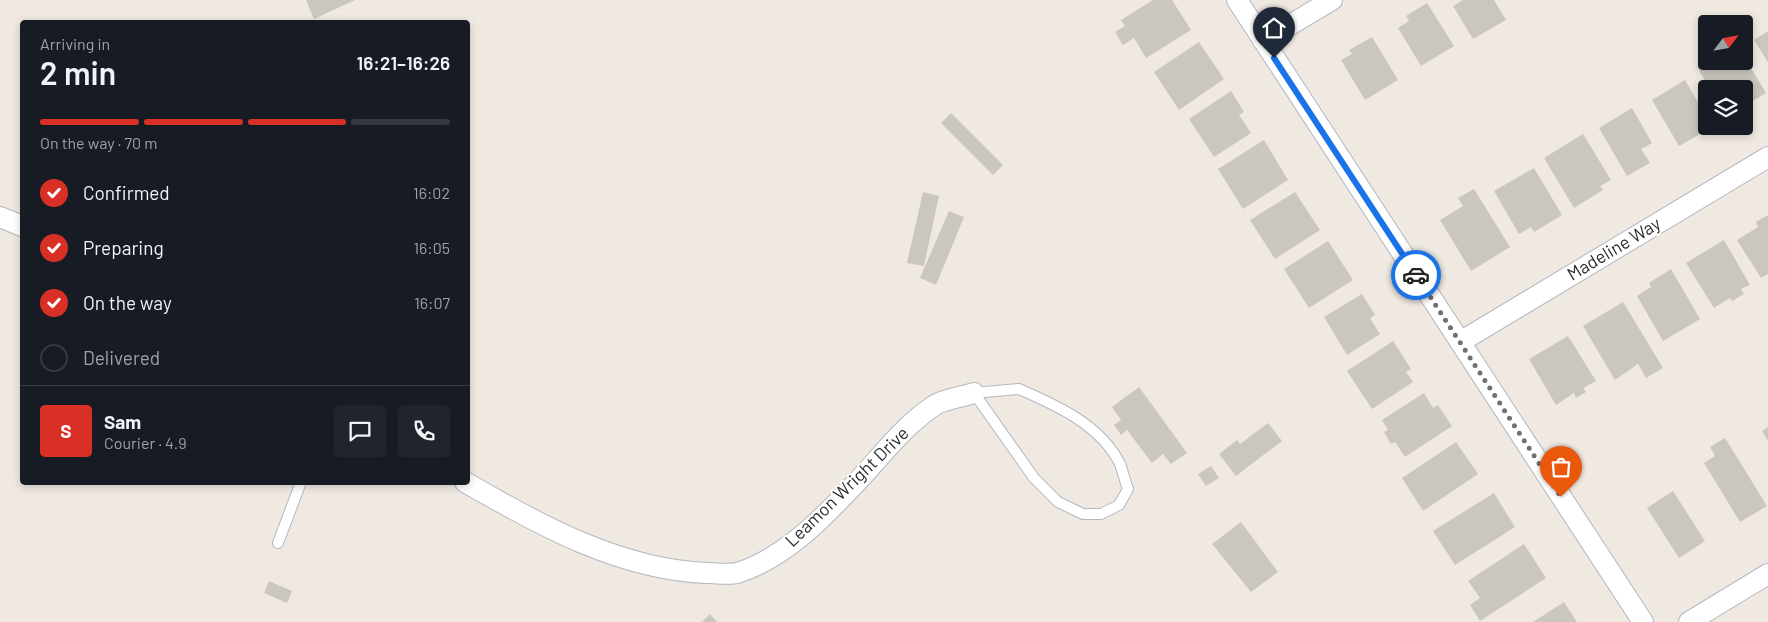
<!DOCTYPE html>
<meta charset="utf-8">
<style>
:root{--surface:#171b24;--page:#20242c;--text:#f1f3f6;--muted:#9ea1a6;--line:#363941;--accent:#d93025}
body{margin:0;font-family:Barlow,sans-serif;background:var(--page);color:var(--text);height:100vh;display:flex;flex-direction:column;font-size:19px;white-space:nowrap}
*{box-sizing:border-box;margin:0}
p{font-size:16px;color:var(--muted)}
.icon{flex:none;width:28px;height:28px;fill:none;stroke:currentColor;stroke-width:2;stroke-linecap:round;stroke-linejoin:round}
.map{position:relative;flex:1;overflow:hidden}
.panel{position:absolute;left:20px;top:20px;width:450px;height:465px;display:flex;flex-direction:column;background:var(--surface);border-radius:5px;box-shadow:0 2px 8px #0003}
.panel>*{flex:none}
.needle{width:32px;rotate:59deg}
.fabs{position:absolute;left:1698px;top:15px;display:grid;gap:10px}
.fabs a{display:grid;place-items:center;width:55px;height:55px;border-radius:5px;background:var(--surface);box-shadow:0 2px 8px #0003;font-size:25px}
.pin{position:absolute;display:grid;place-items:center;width:42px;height:42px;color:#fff;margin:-51px -21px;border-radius:50% 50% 50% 0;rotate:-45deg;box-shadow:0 0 5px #0007}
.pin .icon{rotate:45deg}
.courier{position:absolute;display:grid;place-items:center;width:50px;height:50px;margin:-25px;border:4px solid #1a73e8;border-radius:50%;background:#fff;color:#222;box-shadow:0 1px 6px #0007}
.overview em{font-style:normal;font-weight:600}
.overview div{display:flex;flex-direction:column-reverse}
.overview{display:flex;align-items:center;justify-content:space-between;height:85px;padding:0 20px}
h1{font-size:32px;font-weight:600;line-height:38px}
.bar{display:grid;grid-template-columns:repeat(4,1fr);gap:8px 5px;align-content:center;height:60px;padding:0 20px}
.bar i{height:6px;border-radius:4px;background:var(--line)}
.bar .current{background:var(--accent)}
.bar p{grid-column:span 4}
.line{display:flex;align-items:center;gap:12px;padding:0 20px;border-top:1px solid var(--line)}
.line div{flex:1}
.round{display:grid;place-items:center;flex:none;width:52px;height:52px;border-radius:5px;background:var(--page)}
ol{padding:0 20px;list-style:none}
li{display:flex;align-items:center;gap:15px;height:55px}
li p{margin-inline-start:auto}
li .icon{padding:5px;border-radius:50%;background:var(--accent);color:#fff;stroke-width:4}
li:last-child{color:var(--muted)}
li i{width:28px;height:28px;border:2px solid var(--line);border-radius:50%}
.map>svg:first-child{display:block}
</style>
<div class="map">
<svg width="1768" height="622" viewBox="0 0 1768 622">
<rect width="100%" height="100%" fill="#efe9e1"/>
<path fill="#cbc7bf" d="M306,0h49l-41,19z
M1153,0h19l19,30 -45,28 -12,-20 -11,7 -8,-13 10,-6 -4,-6z
M1463,0h31l12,20 -33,19 -20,-33z
M1427,3l27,43 -33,20 -23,-38 11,-7 -3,-5z
M1768,31v31l-14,-22z
M1372,37l26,43 -33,20 -24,-40 11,-6 -3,-4z
M1199,42l25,37 -45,31 -25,-38z
M1744,56l22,37 -22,13v-17h-34l-13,-22 9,-6h38z
M1685,80l21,36v7l-8,4 4,6 -23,13 -27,-46z
M1231,91l13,21 -5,3 12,18 -37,24 -25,-38z
M1632,108l20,35 -11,6 9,14 -23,13 -28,-48z
M951,113l52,52 -10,10 -52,-52z
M1583,134l28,46 -11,6 3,4 -29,18 -30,-50z
M1264,140l24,40 -45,29 -25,-40z
M1534,168l28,47 -28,17 -3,-5 -12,7 -25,-43z
M1474,189l36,58 -39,24 -31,-51 23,-14 -5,-8z
M923,192l16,4 -15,70 -17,-3z
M1295,192l25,38 -45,29 -25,-39z
M949,211l15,6 -28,68 -16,-7z
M1768,215v59l-7,4 -24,-38 21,-13 -2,-5z
M1724,240l26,45 -9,4 3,5 -12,7 -2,-3 -16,10 -28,-45z
M1328,241l25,39 -44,28 -25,-39z
M1671,269l29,50 -37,22 -26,-45 14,-9 -2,-4z
M1362,294l13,21 -5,3 10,16 -33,21 -23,-38z
M1623,302l40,66 -17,10 -8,-14 -23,16 -32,-54z
M1568,336l28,45 -13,7 3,4 -10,6 -2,-5 -18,12 -27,-46z
M1393,341l18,28 -5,3 7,10 -41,27 -25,-38z
M1139,387l48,66 -16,11 -8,-10 -11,9 -25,-33 -6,5 -7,-10 7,-5 -9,-13z
M1424,393l9,15 5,-3 14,21 -47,31 -10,-15 -4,2 -7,-12 4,-2 -6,-10z
M1268,423l14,18 -46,35 -17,-22 18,-14 3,4z
M1768,427v14l-6,-10z
M1725,438l42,68 -27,16 -36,-59 11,-7 -5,-9z
M1456,442l22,32 -55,37 -21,-33z
M1211,466l8,12 -13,8 -8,-12z
M1673,491l32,50 -26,17 -32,-50z
M1494,493l21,34 -60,38 -22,-34z
M1241,522l37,50 -27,20 -39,-48z
M1524,544l22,34 -66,43 -10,-16 10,-7 -12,-17z
M269,581l23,10 -5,12 -23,-10z
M1564,602l13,20h-44z
M710,614l7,8h-15z"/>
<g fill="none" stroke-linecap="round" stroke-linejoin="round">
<defs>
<path id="service" d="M1019,389c37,16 82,36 101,75 3,8 5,17 8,25l-9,16 -18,9h-18l-25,-12 -24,-24 -60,-85z
M278,543l23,-61"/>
<path id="minor" d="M1237,0l406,622
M1263,41l69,-41
M0,217l22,9
M1460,342l308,-185
M465,482c74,43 156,88 242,91 10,0 22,2 30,0 46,-14 85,-54 117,-88 25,-26 50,-60 81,-80 10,-6 27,-8 39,-12
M1689,622l79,-48"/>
</defs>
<use href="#service" stroke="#b4b7c1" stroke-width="12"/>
<use href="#minor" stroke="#b4b7c1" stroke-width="22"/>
<use href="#service" stroke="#fff" stroke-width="10"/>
<use href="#minor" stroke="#fff" stroke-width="20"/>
</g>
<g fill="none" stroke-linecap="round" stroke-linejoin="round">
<path stroke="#726f6d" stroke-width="5" stroke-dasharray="0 9" d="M1416,275l145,222"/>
<path stroke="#1a73e8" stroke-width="6" d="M1274,58l142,217"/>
</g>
<g text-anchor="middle" stroke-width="4" stroke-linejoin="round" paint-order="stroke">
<g font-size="18" fill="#2e2e2e" stroke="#fff">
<text transform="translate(1614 249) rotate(-31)" y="6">Madeline Way</text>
<text transform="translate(847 487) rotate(-44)" y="6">Leamon Wright Drive</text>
</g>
</g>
</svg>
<div class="fabs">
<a><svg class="needle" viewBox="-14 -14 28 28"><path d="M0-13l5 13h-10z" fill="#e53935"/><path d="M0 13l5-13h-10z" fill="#9ea1a6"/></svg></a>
<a><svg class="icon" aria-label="layers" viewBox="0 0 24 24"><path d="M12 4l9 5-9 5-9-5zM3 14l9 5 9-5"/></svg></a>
</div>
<div class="pin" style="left:1561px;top:497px;background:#ea580c"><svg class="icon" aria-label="bag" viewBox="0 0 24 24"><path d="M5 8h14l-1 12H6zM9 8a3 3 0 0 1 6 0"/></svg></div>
<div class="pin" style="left:1274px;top:58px;background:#1f2937"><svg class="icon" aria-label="home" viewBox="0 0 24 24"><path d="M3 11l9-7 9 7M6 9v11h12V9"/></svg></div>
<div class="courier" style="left:1416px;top:275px"><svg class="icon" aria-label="car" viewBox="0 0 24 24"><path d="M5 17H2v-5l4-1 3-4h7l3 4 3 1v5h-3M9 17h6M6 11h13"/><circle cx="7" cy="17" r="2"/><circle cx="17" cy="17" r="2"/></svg></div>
<section class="panel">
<div class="overview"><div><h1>2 min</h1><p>Arriving in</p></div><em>16:21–16:26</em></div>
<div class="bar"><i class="current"></i><i class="current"></i><i class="current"></i><i></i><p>On the way · 70 m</p></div>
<ol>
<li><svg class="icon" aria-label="check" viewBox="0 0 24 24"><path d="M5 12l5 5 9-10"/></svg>Confirmed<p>16:02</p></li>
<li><svg class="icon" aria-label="check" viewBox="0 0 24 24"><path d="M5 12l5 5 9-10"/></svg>Preparing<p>16:05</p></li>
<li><svg class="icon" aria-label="check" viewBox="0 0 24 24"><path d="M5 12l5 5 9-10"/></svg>On the way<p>16:07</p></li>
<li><i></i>Delivered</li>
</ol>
<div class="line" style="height:90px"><b class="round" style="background:var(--accent);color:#fff">S</b><div><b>Sam</b><p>Courier · 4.9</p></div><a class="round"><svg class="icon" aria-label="chat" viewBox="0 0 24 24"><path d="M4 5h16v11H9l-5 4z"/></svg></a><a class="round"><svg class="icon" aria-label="phone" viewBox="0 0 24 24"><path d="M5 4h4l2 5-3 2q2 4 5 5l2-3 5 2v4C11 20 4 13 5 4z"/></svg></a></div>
</section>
</div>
